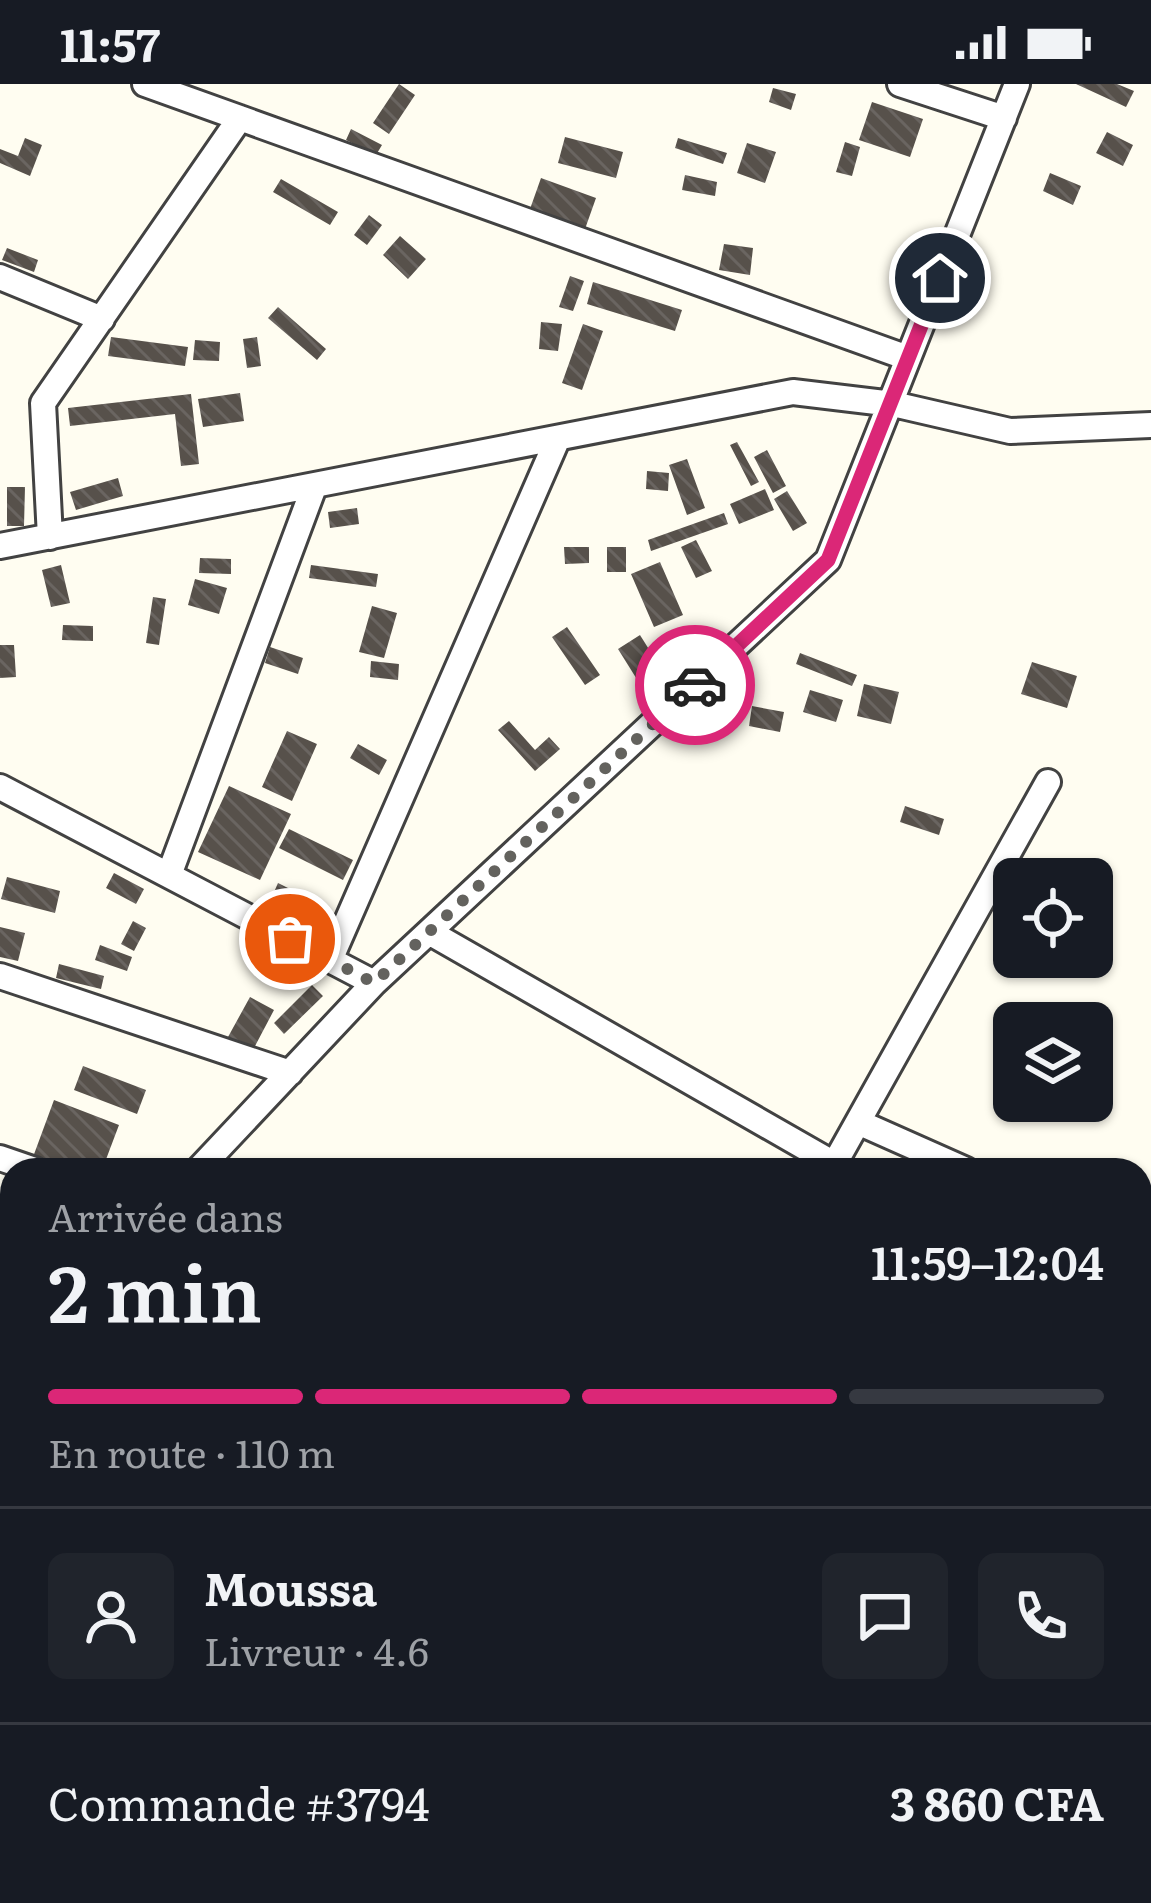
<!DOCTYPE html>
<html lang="fr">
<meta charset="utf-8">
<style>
:root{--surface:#171b24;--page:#20242c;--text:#f1f3f6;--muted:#9ea1a6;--line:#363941;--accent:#db2777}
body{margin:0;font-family:Literata,serif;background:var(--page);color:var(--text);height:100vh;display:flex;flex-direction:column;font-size:45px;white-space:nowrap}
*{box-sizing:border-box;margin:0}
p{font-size:39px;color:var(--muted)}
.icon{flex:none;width:66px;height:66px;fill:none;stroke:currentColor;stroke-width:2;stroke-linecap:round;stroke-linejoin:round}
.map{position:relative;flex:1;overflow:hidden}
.panel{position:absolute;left:0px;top:1074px;width:1152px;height:747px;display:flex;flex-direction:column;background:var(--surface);border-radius:36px 36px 0 0;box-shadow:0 3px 9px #0004}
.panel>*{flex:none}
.fabs{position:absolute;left:993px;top:774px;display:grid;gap:24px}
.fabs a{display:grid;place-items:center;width:120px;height:120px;border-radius:18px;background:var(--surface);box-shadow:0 3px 9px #0004;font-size:60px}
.pin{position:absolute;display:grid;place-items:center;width:102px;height:102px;color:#fff;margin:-51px;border:6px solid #fff;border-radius:50%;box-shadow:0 3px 12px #0007}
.courier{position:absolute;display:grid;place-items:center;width:120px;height:120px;margin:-60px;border:9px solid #db2777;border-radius:50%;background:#fff;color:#222;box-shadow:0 3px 15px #0007}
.summary em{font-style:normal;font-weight:600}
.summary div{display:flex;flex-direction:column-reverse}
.summary{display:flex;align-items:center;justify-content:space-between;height:204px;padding:0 48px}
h1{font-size:78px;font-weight:600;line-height:90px}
.bar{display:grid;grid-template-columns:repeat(4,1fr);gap:18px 12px;align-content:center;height:144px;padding:0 48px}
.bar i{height:15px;border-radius:9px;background:var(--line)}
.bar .selected{background:var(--accent)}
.bar p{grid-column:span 4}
.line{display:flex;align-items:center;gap:30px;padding:0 48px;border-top:3px solid var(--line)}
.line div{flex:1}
.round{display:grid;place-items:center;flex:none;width:126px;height:126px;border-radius:18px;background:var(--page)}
.status{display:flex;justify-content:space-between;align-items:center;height:84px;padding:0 60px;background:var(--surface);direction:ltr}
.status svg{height:33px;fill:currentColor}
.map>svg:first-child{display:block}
</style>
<div class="status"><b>11:57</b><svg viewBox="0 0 49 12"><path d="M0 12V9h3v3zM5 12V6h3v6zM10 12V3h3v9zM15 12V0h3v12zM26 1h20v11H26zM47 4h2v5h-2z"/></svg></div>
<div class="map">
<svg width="1151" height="1819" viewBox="0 0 1151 1819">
<defs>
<pattern id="building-back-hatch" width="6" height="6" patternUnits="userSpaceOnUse" patternTransform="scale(3)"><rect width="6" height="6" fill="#57514b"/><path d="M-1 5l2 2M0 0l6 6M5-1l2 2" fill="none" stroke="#6a6561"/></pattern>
</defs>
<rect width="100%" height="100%" fill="#fffdf1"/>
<path fill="url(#building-back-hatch)" d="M399,0l16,11 -26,39 -16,-11z
M1076,0h41l17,7 -8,16z
M773,4l23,6 -5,16 -22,-8z
M872,18l51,17 -13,38 -51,-17z
M351,45l31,16 -6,10 -30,-15z
M1107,48l26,13 -10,21 -27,-13z
M565,53l58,15 -7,26 -58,-15z
M25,54l17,7 -12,31 -30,-13v-14l18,7z
M678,54l49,15 -4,11 -48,-16z
M845,58l15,5 -8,29 -16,-4z
M747,59l29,9 -11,31 -28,-10z
M1050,89l31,13 -8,19 -30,-14z
M685,91l32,7 -2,14 -33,-6z
M541,94l55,20 -11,31 -55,-20z
M281,95l57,33 -8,13 -57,-33z
M369,131l13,10 -15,20 -13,-10z
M400,152l26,23 -18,20 -25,-24z
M724,160l29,4 -3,27 -31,-5z
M7,164l31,12 -4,12 -32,-12z
M570,192l14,5 -11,30 -14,-4z
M593,198l89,28 -7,21 -88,-27z
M278,223l48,42 -9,11 -49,-42z
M541,238l21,2 -4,27 -19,-2z
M583,240l20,7 -21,59 -20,-7z
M111,253l77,10 -3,19 -77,-10z
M257,253l4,29 -14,2 -4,-29z
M195,256l25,2 -1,19 -26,-1z
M240,309l4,28 -41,6 -5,-28z
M191,310l8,70 -18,2 -6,-52 -105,12 -2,-18z
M737,358l22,40 -8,4 -21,-41z
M767,366l19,36 -13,7 -19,-36z
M687,375l18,49 -18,7 -18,-50z
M647,387l22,2 -1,18 -22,-2z
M118,394l5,18 -47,14 -6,-18z
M7,403h18l-1,39h-17z
M765,405l9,21 -35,14 -9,-20z
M787,407l20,32 -14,8 -19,-32z
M357,424l2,16 -29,4 -2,-16z
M724,429l4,11 -77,27 -3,-11z
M696,456l16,31 -16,7 -15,-31z
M564,463h25v16l-24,1z
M607,463h19v25h-19z
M200,474l31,1v15l-32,-1z
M660,478l23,53 -29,12 -23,-53z
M61,481l9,38 -19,4 -9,-37z
M311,481l67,9 -2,13 -67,-9z
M195,495l32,9 -8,26 -31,-9z
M153,513l13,2 -7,46 -13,-2z
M372,522l25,7 -13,45 -25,-6z
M63,541l30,1v15l-31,-1z
M567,543l33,48 -15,10 -33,-48z
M640,551l20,32 -22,14 -20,-32z
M0,561h14l2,32 -16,1z
M270,563l33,11 -5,16 -33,-11z
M800,569l57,22 -5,11 -56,-22z
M371,577l28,3 -1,16 -28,-3z
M1032,578l45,14 -10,32 -46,-14z
M864,600l35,8 -8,32 -34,-8z
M810,606l33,10 -7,22 -33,-10z
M752,622l32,6 -4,20 -31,-6z
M509,637l26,29 14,-13 11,12 -25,22 -37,-41z
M287,647l30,13 -25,57 -30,-14z
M358,660l29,16 -8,15 -29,-17z
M229,702l62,28 -31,66 -62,-28z
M905,722l39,13 -5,16 -39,-13z
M289,745l64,31 -10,20 -64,-32z
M114,789l30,16 -8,15 -30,-16z
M7,793l53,14 -5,22 -54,-14z
M278,799l18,9 -7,16 -18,-9z
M133,837l13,7 -12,23 -13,-7z
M0,843l25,6 -7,28 -18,-4z
M100,861l32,12 -5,14 -32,-11z
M59,880l45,12 -3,13 -45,-11z
M312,901l11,11 -39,38 -10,-11z
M250,913l24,13 -21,40 -25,-13z
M83,982l63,24 -9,24 -63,-24z
M54,1016l65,25 -17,45h-35l-34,-13z
M12,1193v58l-12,-21v-30z
M1142,1443l9,4v59l-6,13 -5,-3z"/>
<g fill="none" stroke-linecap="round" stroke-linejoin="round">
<defs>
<path id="street" d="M145,0l763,274
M900,0l104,34
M0,193l102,42
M50,453l-7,-134 197,-285
M0,462l793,-154 100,12 117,27 141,-6
M0,703l374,196
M169,791l145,-388
M429,848l405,232
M330,876l228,-522
M0,892l290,97
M858,1038l108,48
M0,1074l35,12
M198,1086l176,-187 454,-423 189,-476
M831,1086l217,-388
M1140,1162l11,5
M0,1296l12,-12
M1140,1679l11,3
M0,1773l12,6
M76,1809l21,10
M308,1809l18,10
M157,1819l5,-10
M421,1819l5,-10"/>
<path id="highway" d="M1140,1234l11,-19
M813,1819l6,-10"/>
</defs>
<use href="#street" stroke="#424242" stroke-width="30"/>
<use href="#highway" stroke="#202020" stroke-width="51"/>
<use href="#street" stroke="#fff" stroke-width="24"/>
<use href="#highway" stroke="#f1ab5c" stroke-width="45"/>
</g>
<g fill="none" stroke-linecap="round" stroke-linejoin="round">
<path stroke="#63625e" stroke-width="12" stroke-dasharray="0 21.6" d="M290,855l84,44 321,-298"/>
<path stroke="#db2777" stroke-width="15" d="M695,601l133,-125 112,-282"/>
</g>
</svg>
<div class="fabs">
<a><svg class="icon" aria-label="locate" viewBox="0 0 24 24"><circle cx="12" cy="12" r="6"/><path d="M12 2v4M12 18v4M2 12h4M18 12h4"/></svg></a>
<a><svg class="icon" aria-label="layers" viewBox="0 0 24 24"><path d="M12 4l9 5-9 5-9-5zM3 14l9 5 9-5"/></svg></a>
</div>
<div class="pin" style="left:290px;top:855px;background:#ea580c"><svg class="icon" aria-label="bag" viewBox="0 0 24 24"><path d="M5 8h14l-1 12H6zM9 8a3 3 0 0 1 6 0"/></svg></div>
<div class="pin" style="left:940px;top:194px;background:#1f2937"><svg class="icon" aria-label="home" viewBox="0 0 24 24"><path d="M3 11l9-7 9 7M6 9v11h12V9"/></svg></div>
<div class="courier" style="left:695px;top:601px"><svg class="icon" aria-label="car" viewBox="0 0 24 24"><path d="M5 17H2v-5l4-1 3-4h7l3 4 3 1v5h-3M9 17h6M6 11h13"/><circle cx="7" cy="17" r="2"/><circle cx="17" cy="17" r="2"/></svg></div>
<section class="panel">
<div class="summary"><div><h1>2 min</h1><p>Arrivée dans</p></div><em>11:59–12:04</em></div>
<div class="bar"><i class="selected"></i><i class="selected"></i><i class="selected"></i><i></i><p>En route · 110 m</p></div>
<div class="line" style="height:216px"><a class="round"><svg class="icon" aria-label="person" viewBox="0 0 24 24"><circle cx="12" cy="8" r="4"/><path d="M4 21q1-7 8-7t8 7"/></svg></a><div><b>Moussa</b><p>Livreur · 4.6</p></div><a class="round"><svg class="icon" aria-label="chat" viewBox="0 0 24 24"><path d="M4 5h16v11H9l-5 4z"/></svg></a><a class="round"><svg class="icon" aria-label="phone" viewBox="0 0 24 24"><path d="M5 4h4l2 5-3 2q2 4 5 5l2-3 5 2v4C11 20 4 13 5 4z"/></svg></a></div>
<div class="line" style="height:156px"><div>Commande #3794</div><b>3 860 CFA</b></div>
</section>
</div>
